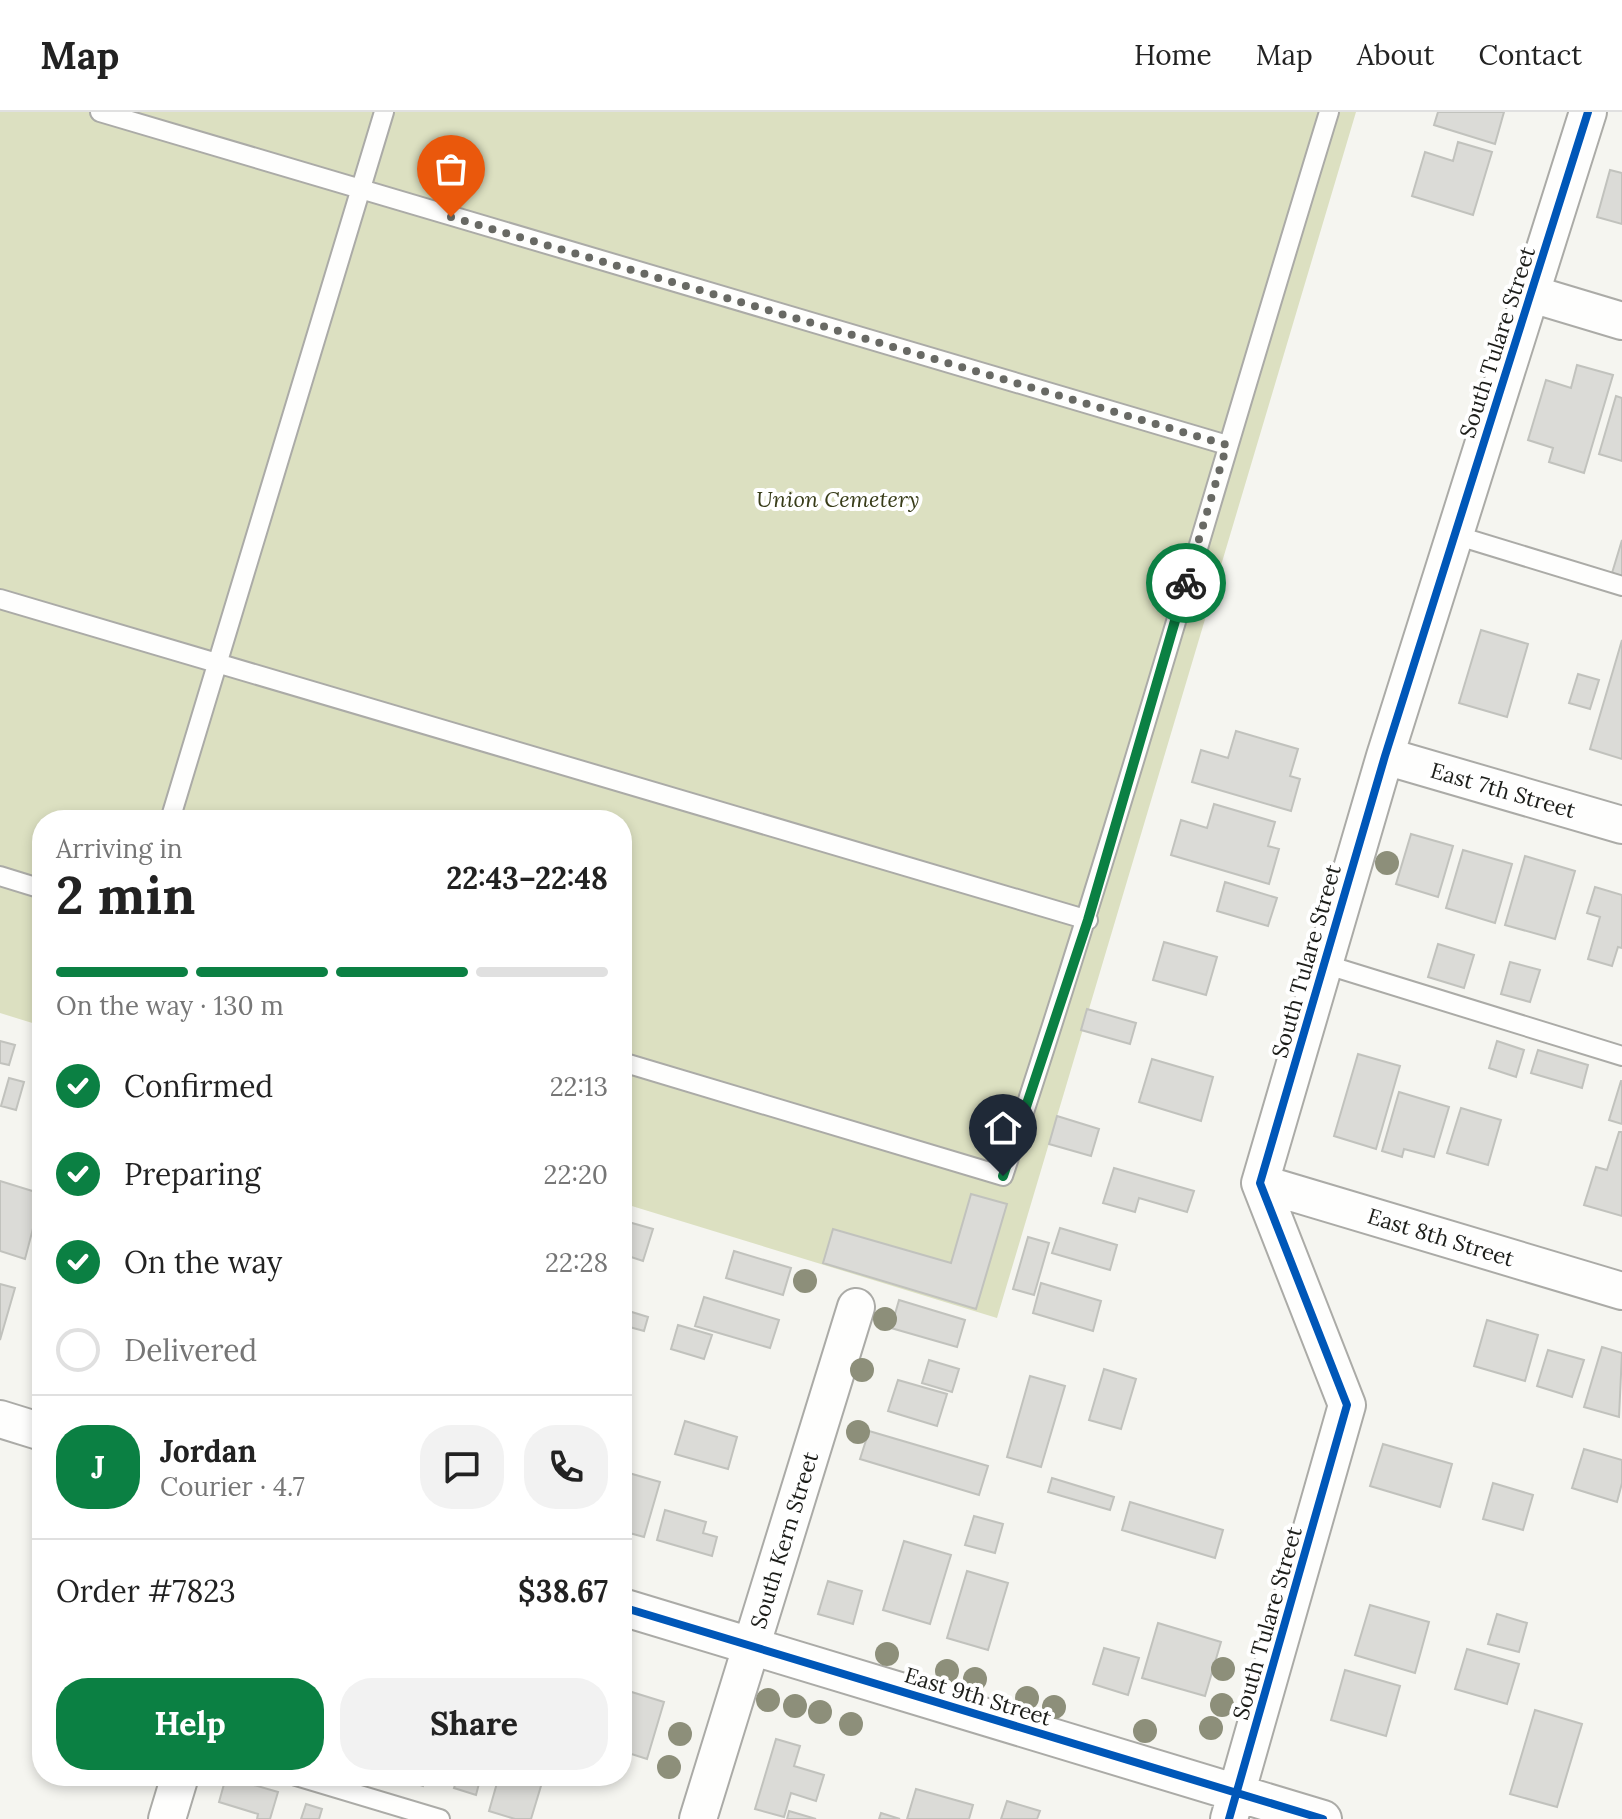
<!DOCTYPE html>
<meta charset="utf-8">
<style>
:root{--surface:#fff;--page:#f2f2f2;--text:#222;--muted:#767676;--line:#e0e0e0;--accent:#0b8043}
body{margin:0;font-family:Lora,serif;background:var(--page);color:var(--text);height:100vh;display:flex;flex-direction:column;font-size:30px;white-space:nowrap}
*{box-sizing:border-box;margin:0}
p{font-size:26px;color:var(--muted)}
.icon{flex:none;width:44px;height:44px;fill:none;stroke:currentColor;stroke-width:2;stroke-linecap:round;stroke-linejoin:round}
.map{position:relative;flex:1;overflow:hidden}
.details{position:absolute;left:32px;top:698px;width:600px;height:976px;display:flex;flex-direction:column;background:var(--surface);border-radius:32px;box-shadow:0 4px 12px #0003}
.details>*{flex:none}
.pin{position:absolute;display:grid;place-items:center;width:68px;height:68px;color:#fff;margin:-82px -34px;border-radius:50% 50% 50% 0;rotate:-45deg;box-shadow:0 0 8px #0007}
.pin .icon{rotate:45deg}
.courier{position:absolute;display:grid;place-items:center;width:80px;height:80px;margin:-40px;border:6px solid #0b8043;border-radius:50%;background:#fff;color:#222;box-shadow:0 2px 10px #0007}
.overview em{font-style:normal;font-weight:700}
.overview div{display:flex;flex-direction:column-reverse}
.overview{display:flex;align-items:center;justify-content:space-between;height:136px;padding:0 24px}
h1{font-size:52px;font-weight:700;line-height:60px}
.bar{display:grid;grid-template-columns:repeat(4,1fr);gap:12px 8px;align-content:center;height:96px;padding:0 24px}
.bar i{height:10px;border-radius:6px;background:var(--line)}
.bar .on{background:var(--accent)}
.bar p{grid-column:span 4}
.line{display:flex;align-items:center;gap:20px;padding:0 24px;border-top:2px solid var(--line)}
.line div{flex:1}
.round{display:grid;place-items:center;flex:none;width:84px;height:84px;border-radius:32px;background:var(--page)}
ol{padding:0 24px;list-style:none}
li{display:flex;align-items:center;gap:24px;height:88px}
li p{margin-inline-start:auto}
li .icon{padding:8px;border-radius:50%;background:var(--accent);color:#fff;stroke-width:4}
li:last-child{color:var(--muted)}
li i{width:44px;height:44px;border:4px solid var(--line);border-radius:50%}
.primary-button{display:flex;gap:16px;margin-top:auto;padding:16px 24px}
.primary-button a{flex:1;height:92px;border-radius:32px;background:var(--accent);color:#fff;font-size:32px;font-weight:700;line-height:92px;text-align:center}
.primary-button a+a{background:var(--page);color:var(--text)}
header{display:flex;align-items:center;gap:48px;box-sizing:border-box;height:112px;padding:0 40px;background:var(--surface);border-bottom:2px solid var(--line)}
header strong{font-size:38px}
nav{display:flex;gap:44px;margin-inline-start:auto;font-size:28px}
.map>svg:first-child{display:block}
</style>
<header>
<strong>Map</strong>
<nav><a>Home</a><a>Map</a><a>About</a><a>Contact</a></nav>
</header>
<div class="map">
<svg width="1622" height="1707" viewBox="0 0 1622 1707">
<rect width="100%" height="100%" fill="#f5f5f0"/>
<path fill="#dce0c1" d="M0,0h1356l-359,1206 -375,-115v-383h-580v206l-42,-13z"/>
<path fill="#dbdbd7" stroke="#c1c2bd" stroke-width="2" d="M1438,0h66l-9,32 -61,-19z
M1458,30l34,10 -19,63 -61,-19 13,-44 28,9z
M1610,58l12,3v51l-25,-7z
M1577,253l36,10 -29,98 -35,-11 4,-14 -25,-8 18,-60 25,8z
M1616,284l6,2v63l-23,-7z
M1622,428v36l-10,-3z
M1481,518l47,14 -21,73 -48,-14z
M1622,528v119l-32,-10z
M1578,562l21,6 -9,29 -21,-6z
M1236,619l62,18 -8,27 10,3 -9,32 -99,-29 9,-32 27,8z
M1214,692l61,18 -7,24 11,3 -10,35 -98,-29 10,-35 26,8z
M1411,722l42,12 -15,51 -42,-13z
M1463,738l49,14 -17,59 -49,-15z
M1525,744l50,15 -20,68 -50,-14z
M1225,770l52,16 -9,28 -51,-15z
M1595,775l27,8v53l-4,-1 -6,19 -24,-7 12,-42 -13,-4z
M1164,830l53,15 -11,38 -53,-15z
M1438,832l36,11 -10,33 -36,-11z
M1510,850l30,8 -10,32 -29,-8z
M1087,897l49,14 -6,21 -49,-14z
M0,929l15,4 -6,20 -9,-2z
M1497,929l27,9 -8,27 -27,-9z
M1538,938l50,15 -6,23 -51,-15z
M1358,942l42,12 -24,83 -42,-13z
M1152,947l61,18 -12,44 -62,-19z
M9,966l15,4 -8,28 -15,-4z
M1621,969h1v43l-13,-4z
M1399,980l50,15 -15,50 -30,-8 -2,8 -20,-6z
M1461,996l40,12 -13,45 -41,-12z
M1057,1004l42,13 -8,27 -42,-12z
M1619,1020h3v84l-38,-11 12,-38 11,3z
M1114,1056l80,23 -7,21 -48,-14 -4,14 -32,-9z
M0,1069l42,13 -17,65 -25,-8z
M971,1082l36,10 -31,105 -153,-46 10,-34 118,34z
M625,1109l28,8 -10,32 -21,-7z
M1060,1116l57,17 -7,25 -58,-17z
M1028,1125l21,6 -15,52 -21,-6z
M734,1139l57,17 -8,27 -57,-17z
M1041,1171l60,18 -8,30 -60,-18z
M0,1172l15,4 -15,52z
M704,1185l75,23 -9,28 -75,-22z
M899,1188l66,20 -8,27 -66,-19z
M622,1197l26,8 -4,14 -22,-6z
M1487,1208l51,15 -13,46 -51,-15z
M678,1213l34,10 -8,24 -33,-10z
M1602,1235l20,6 -3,64 -35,-10z
M1548,1238l36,10 -12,37 -35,-11z
M929,1248l30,9 -7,23 -30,-9z
M1104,1257l32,10 -15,50 -32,-9z
M1030,1264l35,10 -24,81 -34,-10z
M898,1268l49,14 -10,32 -49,-15z
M685,1309l52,16 -9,32 -53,-15z
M869,1319l119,35 -9,29 -119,-36z
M1383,1332l69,20 -12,43 -70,-21z
M1584,1337l38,11v23l-5,19 -45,-14z
M622,1359l38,11 -16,55 -22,-6z
M1052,1366l62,19 -4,13 -62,-18z
M1493,1371l40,12 -10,35 -40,-11z
M1130,1390l93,28 -8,28 -93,-28z
M665,1398l41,12 -3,11 14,4 -5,19 -55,-16z
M974,1404l29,8 -8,29 -30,-8z
M904,1429l47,14 -21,69 -47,-14z
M967,1459l41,12 -20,67 -41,-12z
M828,1469l34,10 -9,33 -35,-10z
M1370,1493l59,17 -14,51 -60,-18z
M1497,1502l30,9 -8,29 -31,-8z
M1158,1511l63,19 -16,54 -63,-18z
M1104,1536l35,10 -11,37 -35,-11z
M1467,1537l52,15 -12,40 -52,-15z
M1345,1558l55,16 -14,50 -55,-16z
M622,1577l42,13 -17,57 -25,-8z
M1535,1598l47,14 -25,83 -47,-13z
M776,1627l24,7 -6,20 30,9 -8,26 -25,-8 -7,24 -29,-8z
M393,1664h33l-3,10z
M458,1664h23l-5,19 -22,-7z
M499,1664h45l-13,43h-16l-26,-8z
M572,1664h21l-2,6z
M226,1665l52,15 -8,27h-13l1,-5 -39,-12z
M916,1677l57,16 -4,14h-62z
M1007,1689l33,10 -3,8h-36z
M306,1692l16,5 -3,10h-18z
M789,1699l27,8h-29z
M881,1701l19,6h-21z"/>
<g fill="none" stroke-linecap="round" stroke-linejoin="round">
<defs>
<path id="service" d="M100,0l1127,333
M1455,423l167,51
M0,487l1088,321
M170,708l214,-708
M0,764l42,13
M1324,852l298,92
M622,950l381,114c117,-352 217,-709 326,-1064
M296,1664l144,43"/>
<path id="minor" d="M1532,182l90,27
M1385,644l237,69
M1260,1071l362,108
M0,1307l42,13
M622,1495l701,212
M167,1707l13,-43
M698,1707l158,-512
M1229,1707l118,-414 -87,-222 125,-427 203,-644"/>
</defs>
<use href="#service" stroke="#ababa7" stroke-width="22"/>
<use href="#minor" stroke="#ababa7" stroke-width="40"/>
<use href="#service" stroke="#fefefd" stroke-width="18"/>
<use href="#minor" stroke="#fefefd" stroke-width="36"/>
<defs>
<path id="cycleway" d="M622,1495l701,212
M1229,1707l118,-414 -87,-222 125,-427 203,-644"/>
</defs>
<use href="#cycleway" stroke="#fff" stroke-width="13"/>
<use href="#cycleway" stroke="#0057b8" stroke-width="8"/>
</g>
<g fill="#8d8f7a">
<circle cx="1387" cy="751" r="12"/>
<circle cx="805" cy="1169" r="12"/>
<circle cx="885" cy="1207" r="12"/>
<circle cx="862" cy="1258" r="12"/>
<circle cx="858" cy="1320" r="12"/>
<circle cx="887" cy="1542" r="12"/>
<circle cx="1223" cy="1557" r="12"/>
<circle cx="947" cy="1559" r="12"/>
<circle cx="975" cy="1567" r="12"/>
<circle cx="1027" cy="1586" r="12"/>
<circle cx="768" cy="1588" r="12"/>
<circle cx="1222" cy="1593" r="12"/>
<circle cx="795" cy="1594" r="12"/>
<circle cx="1054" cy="1595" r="12"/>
<circle cx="820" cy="1600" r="12"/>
<circle cx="851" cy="1612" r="12"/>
<circle cx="1211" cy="1616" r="12"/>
<circle cx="1145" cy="1619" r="12"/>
<circle cx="680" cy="1622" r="12"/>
<circle cx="669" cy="1655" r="12"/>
</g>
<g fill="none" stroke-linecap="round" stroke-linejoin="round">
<path stroke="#686964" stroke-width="8" stroke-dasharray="0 14.4" d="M451,105l776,228 -41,138"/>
<path stroke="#0b8043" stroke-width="10" d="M1003,1064l85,-256 98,-337"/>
</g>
<g text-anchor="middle" stroke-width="8" stroke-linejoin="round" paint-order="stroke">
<g font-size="22" fill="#1c1d19" stroke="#fff">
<text transform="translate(1497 230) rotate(-72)" y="8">South Tulare Street</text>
<text transform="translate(1503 678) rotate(16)" y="8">East 7th Street</text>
<text transform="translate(1306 849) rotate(-74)" y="8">South Tulare Street</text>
<text transform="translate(1441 1125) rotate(17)" y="8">East 8th Street</text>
<text transform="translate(784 1428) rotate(-73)" y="8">South Kern Street</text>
<text transform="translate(1267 1511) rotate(-74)" y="8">South Tulare Street</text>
<text transform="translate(978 1584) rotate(17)" y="8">East 9th Street</text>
</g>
<g font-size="22" font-style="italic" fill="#383c19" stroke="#fff">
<text x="838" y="395">Union Cemetery</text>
</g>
</g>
</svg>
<div class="pin" style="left:451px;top:105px;background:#ea580c"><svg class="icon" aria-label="bag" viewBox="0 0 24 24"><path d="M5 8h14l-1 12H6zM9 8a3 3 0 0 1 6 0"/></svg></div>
<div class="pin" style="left:1003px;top:1064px;background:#1f2937"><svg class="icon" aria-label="home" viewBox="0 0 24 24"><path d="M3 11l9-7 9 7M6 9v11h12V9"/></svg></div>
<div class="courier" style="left:1186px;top:471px"><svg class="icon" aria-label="bike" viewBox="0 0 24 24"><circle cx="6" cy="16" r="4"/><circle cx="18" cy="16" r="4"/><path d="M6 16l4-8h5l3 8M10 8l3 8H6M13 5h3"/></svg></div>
<section class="details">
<div class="overview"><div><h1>2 min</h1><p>Arriving in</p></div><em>22:43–22:48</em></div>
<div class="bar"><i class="on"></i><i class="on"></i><i class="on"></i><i></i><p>On the way · 130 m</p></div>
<ol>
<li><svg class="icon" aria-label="check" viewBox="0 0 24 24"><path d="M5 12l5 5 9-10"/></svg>Confirmed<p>22:13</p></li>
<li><svg class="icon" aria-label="check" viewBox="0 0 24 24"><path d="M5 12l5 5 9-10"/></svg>Preparing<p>22:20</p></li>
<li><svg class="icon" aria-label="check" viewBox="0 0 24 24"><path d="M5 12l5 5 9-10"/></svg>On the way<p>22:28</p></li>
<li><i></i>Delivered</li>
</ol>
<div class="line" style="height:144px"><b class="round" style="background:var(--accent);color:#fff">J</b><div><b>Jordan</b><p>Courier · 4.7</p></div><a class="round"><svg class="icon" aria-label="chat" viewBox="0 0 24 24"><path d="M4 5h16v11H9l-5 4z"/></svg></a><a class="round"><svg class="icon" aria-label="phone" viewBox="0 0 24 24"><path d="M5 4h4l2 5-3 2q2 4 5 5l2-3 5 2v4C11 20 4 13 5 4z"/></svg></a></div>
<div class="line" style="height:104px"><div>Order #7823</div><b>$38.67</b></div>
<div class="primary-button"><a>Help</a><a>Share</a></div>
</section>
</div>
